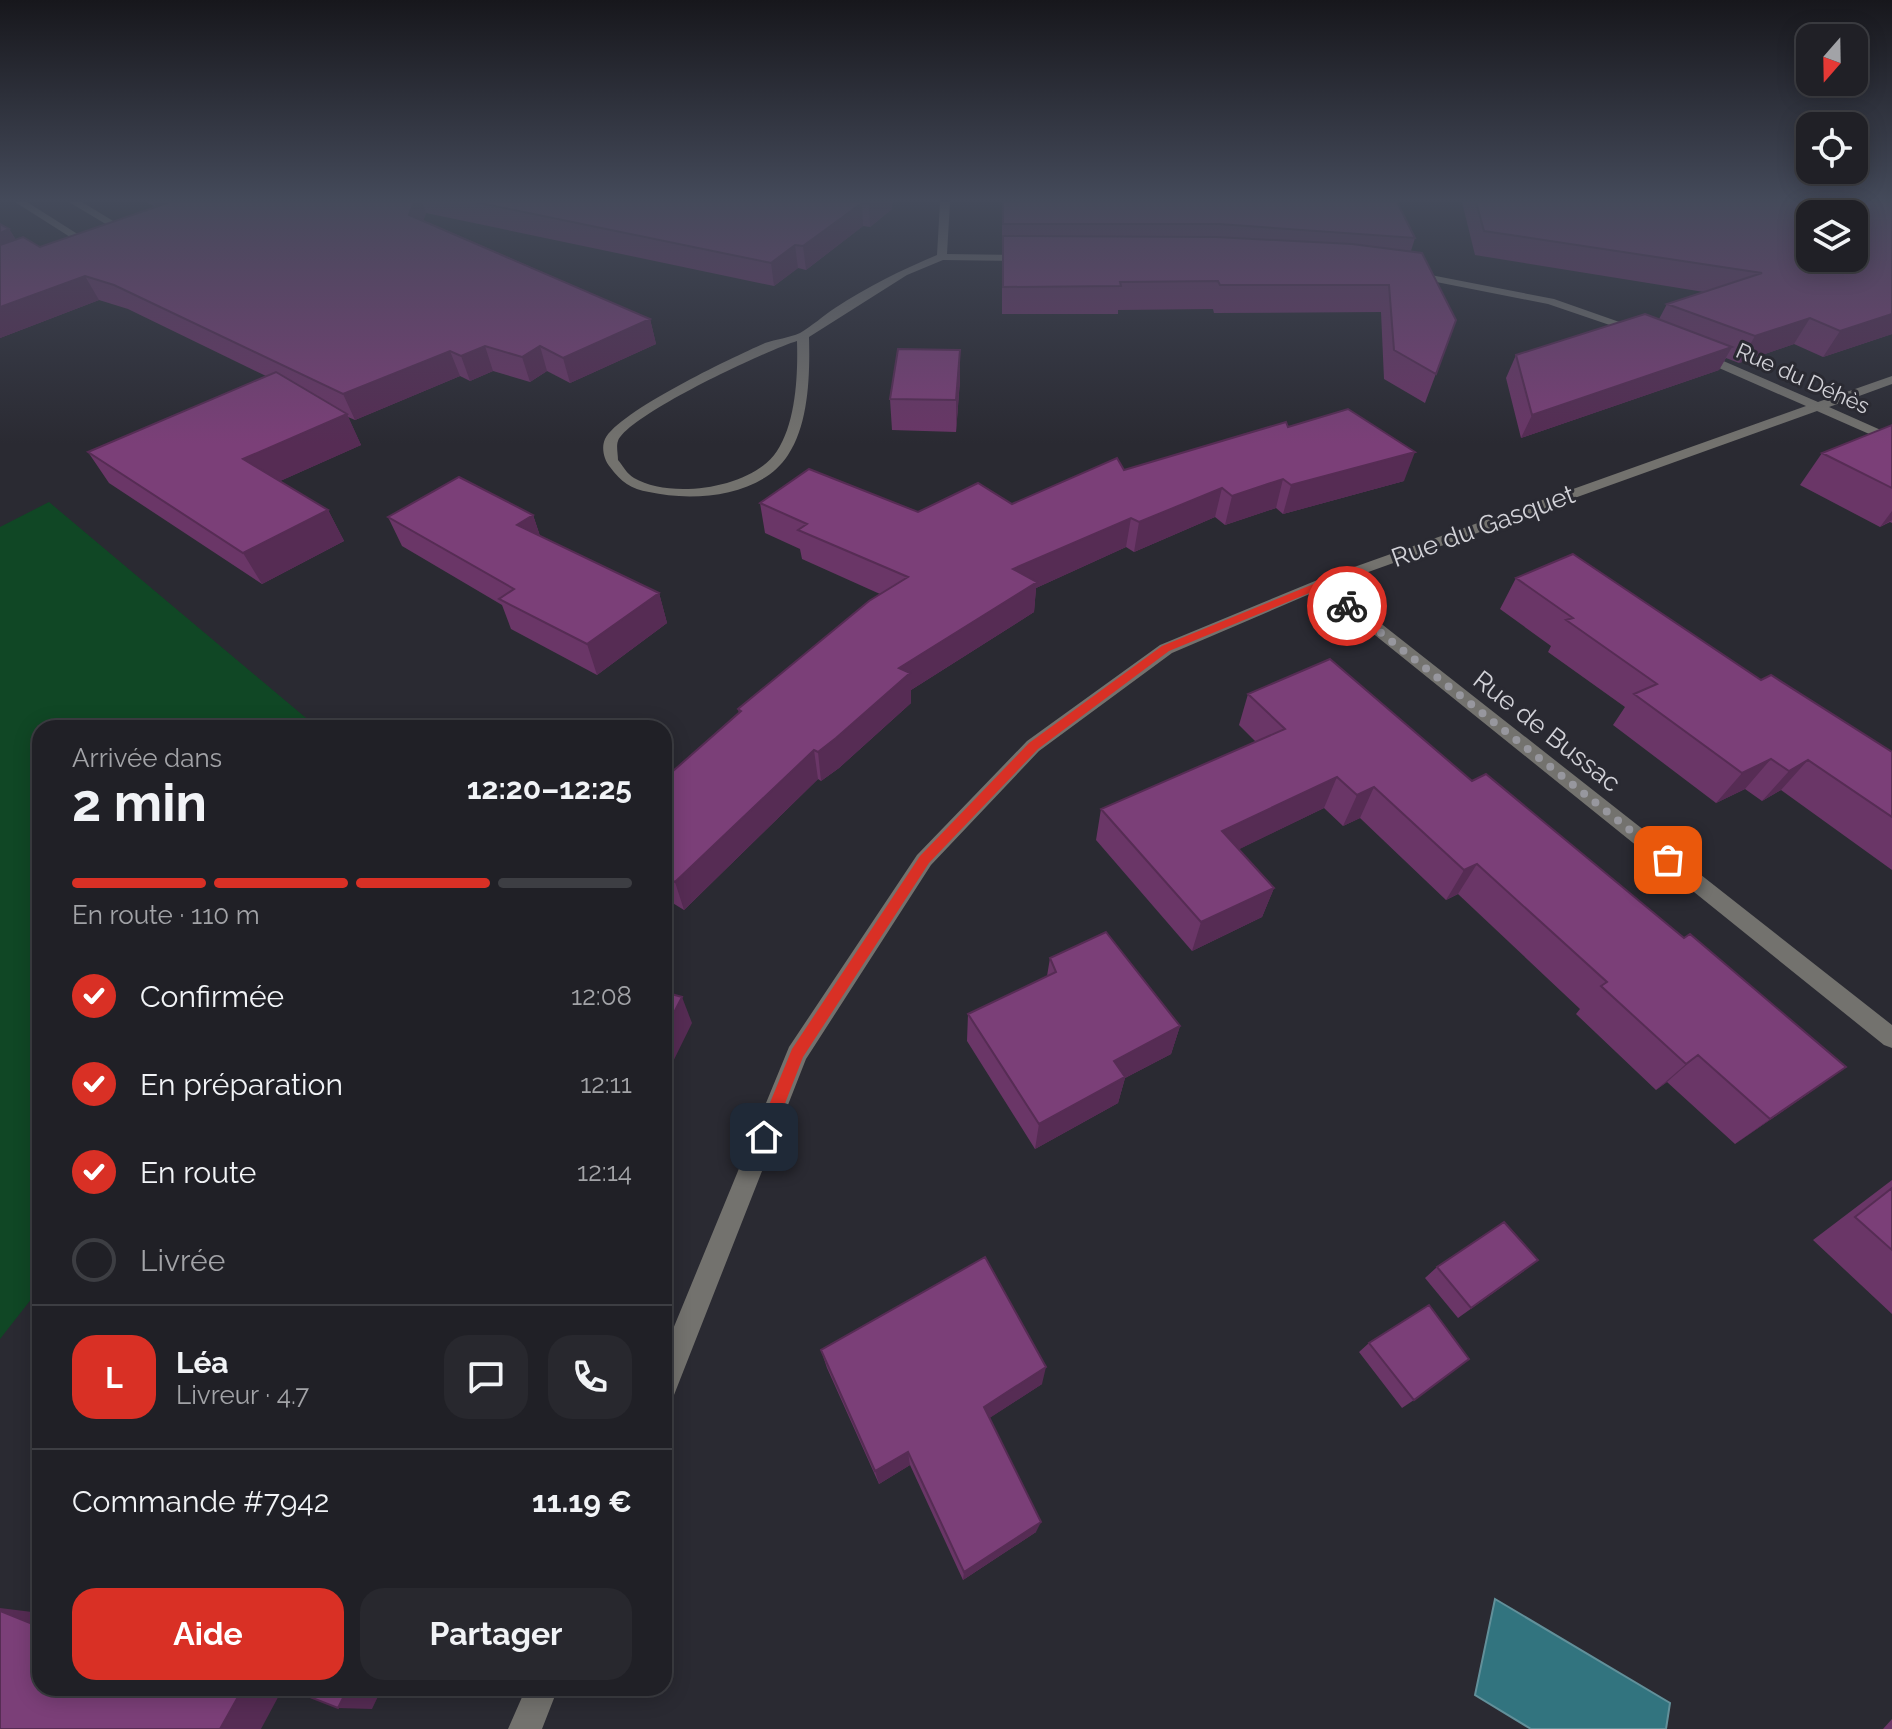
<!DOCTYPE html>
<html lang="fr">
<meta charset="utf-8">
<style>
:root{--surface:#202026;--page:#28282e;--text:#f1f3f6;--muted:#a2a3a7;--line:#3d3e43;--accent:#d93025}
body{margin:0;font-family:Raleway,sans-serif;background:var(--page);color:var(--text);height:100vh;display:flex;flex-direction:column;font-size:30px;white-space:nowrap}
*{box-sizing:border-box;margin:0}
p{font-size:26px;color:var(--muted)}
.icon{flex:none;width:44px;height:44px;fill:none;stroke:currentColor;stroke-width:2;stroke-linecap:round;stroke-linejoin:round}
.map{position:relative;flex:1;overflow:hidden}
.drawer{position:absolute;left:32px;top:720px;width:640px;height:976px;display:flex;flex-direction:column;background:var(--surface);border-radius:24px;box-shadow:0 4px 20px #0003,0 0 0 2px var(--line)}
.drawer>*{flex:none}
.needle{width:52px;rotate:200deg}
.tools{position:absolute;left:1796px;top:24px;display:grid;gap:16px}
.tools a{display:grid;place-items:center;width:72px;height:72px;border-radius:16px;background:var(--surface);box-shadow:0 4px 20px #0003,0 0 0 2px var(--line);font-size:40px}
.pin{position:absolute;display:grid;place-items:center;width:68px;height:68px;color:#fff;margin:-34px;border-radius:16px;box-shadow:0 4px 12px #0006}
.courier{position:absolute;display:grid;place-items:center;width:80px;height:80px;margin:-40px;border:6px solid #d93025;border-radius:50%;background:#fff;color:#222;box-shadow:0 2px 10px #0007}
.summary em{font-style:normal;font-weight:700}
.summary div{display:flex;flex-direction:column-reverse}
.summary{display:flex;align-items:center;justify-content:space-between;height:136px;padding:0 40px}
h1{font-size:52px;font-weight:700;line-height:60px}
.bar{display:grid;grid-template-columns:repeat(4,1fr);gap:12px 8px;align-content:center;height:96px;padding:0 40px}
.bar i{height:10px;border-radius:6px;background:var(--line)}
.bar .on{background:var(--accent)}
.bar p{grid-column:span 4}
.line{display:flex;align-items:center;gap:20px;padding:0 40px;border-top:2px solid var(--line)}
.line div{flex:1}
.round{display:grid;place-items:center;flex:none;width:84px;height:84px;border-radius:24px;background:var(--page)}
ol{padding:0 40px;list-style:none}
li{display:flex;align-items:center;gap:24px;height:88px}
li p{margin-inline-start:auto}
li .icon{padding:8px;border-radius:50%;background:var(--accent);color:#fff;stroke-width:4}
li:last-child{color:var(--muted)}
li i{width:44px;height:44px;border:4px solid var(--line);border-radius:50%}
.button{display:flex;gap:16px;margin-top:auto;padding:16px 40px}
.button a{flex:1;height:92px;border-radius:24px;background:var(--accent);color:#fff;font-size:32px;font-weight:700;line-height:92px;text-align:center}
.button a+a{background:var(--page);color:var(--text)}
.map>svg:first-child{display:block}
</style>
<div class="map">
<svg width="1892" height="1729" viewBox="0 0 1892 1729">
<rect width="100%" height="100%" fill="#2a2a32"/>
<path fill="#104725" d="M49,502l269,226h-278v560l-40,51v-812z"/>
<path fill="#32747f" stroke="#62909a" stroke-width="2" d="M1495,1599l175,104 -4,26h-135l-56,-34z"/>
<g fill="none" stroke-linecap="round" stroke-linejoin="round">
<path fill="#73726e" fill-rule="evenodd" d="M15,202h12l60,38 -9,2z
M69,202h13l41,25 -9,2z
M940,202h10l-3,52 80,1 5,3 -5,3 -84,-1 -36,15 -98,62c1,37 0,87 -21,118 -27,42 -95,47 -139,37 -18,-3 -28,-10 -39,-25 -6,-7 -9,-19 -5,-28 14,-28 128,-82 160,-96 11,-4 24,-5 35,-10 12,-7 23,-17 35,-25 32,-21 66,-38 102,-53zM797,341c1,34 -1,81 -20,110 -24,37 -106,49 -143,27 -7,-4 -11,-12 -16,-18 0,-6 -2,-14 0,-19 10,-26 149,-91 179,-100z
M1410,271l144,28 91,32 -6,4 -91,-31 -142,-28v-4z
M1698,350l120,52 74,-26v8l-63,23 63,28v9l-75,-33 -485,174 560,440v23l-8,-3 -565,-455 -147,63 -133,98 -108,114 -125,194 -132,336 -10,4v-48l125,-304 128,-192 110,-114 133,-96 155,-64 491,-175 -112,-49v-6z
M526,1688h32l-16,41h-34z"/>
</g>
<path fill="#6a3667" d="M146,202h748l-2,2v5l-22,18 -7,-1 -57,44 -8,-2 -24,18 -348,-73 -3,7 227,99 6,25 -86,39 -23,-12 -17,11 -37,-11 -23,10 -10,-5 -105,44 -7,-3 13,28 -81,36 48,29 16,31 -82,43 -153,-101 -21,-31 178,-76 -138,-67 -29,-9 -99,38 9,-109 7,11 24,7 116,-40z
M1002,202h395l18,36 -4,13 45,69 -31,83 -41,-24 -3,-67 -167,1 -1,-4 -95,1v4h-116z
M1462,202h430v132l-69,23 -29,-13 -55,19 -13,-5 -7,12 -198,68 -15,-60 10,-23 143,-36 8,-15 37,-12 -229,-37z
M960,350v30l-4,52 -64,-2 -2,-31z
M1892,425v98l-2,-1 -10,5 -80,-42 22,-32z
M1288,427l116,54 -121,33 -7,-6 -51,17 -10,-8 -81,35 -8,-5 -90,41 -2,24 -123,78v13l-72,65 -18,13 -3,-2 -134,131 -13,-8 -7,7v-130l75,-66 -1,-4 142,-115 -78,-35 -2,-10 -35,-16 -5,-30 158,9 94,-8 112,-34z
M533,515l7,21 119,57 8,30 -70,52 -86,-46 -9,-24 -100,-59 -14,-29z
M1516,578l245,102 131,72v118l-111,-80 -19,11 -17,-12 -29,14 -103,-78 12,-18 -77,-55 3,-6 -51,-37z
M1248,694l561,399 -74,51 -68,-62 -11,8 -80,-76 4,-5 -122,-115 -12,6 -86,-82 -17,8 -19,-18 -85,41 35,39 -12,29 -70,34 -96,-111 5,-31 155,-67 -17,-17z
M1050,958l130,68 -9,28 -46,24 -7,25 -83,46 -68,-108 1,-27 79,-38z
M1892,1180v134l-79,-74z
M1437,1267l87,4 -66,47 -33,-40z
M1369,1343l45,57 -12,8 -43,-56z
M821,1350l221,34 -53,34 47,114 -73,48 -53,-115 -31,19 -52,-116z
M1892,1719v10h-9z"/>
<path fill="#562c54" d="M153,202h11l1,2 -9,3z
M414,202h8l4,11 -8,25 -9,-23z
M871,202h23l-2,2v5l-22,18 -1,-23z
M862,203l1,23 -57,44 -3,-24z
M9,229l15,24 -24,8v-28z
M795,245l3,23 -24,18 -3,-23z
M85,276l14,24 -99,38v-31z
M1892,314v20l-69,23 17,-26z
M1810,318l-16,26 -55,19 16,-27z
M650,319l6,25 -86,39 -7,-25z
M485,346l8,25 -23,10 -9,-25z
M540,346l7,25 -17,11 -8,-25z
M1732,347l-13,23 -198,68 11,-23z
M960,350v30l-4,52v-32z
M450,351l10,25 -105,44 -12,-26z
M347,414l14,31 -101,45 -17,-31z
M1415,452l-11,29 -121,33 8,-29z
M1283,479l-7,29 -51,17 7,-29z
M1222,488l-7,29 -81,35 5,-30z
M328,510l16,31 -82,43 -19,-31z
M1892,511v9l-12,7z
M533,515l10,30 -26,-20z
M1131,518l-5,29 -90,41 -2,24 -123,78v13l-72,65 -18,13 -3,-29 81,-84 114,-99z
M659,593l8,30 -70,52 -10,-31z
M814,750l4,29 -134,131 -9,-28z
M1771,759l-26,30 -29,14 26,-30z
M1808,760l-27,30 -19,11 27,-30z
M1337,777l-13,31 -111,54 9,-31z
M1374,787l-14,31 -17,8 14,-31z
M1477,864l-19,30 -12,6 18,-30z
M664,882l7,20 -7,7z
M1274,888l-12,29 -70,34 9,-29z
M682,997l10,26 -28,57v-48z
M1180,1026l-9,28 -46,24 -7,25 -83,46 4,-25 75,-63z
M1698,1055l-31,27 -11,8 30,-26z
M1846,1067l-37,26 -74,51 35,-25z
M1046,1367l-4,17 -60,39 2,-16z
M908,1452l2,13 -31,19 -4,-13z
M1041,1522l-5,10 -73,48 1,-8z
M0,1608l40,5v14l-40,-16z
M243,1688h40l-22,41h-41z
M348,1688h34l-10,21 -34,-1z"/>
<path fill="#7b3f78" stroke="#562c54" stroke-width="2" fill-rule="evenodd" d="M170,202h244l-5,13 241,104 -87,39 -23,-12 -18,11 -37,-11 -24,10 -11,-5 -107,43 -229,-109 -29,-9 -85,31v-62l23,-8 17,10z
M475,202h396l-2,2 -7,-1 -59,43 -8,-1 -24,18z
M1003,202h394l18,36 -196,-14h-216z
M1476,202h416v112l-52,17 -30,-13 -55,18 -88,-32 95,-31 -278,-42zM1810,214h44v44h-44z
M0,224l9,5 -9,4z
M1003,236l213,1 136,7 70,9 34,67 -20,54 -42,-24 -5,-65h-169l-2,-4 -98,1 1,4 -118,1z
M1645,314l87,33 -200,68 -16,-60z
M898,349l62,1 -4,50 -66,-1z
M276,372l71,42 -104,45 85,51 -85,43 -155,-101z
M1348,409l67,43 -124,33 -8,-6 -51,17 -10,-8 -83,34 -8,-4 -118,51 24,13 -138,86 11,5 -74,65 -18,14 -4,-2 -139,132 -11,-6v-97l77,-68 -3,-2 131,-108 39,-24 -110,-47 9,-6 -47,-21 49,-34 109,43 60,-29 34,21 105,-46 7,12 162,-48 2,5z
M1892,425v63l-70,-35z
M459,477l74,38 -16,10 142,68 -72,51 -88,-45 15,-10 -126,-72z
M1573,554l188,126 10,-5 121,77v65l-84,-57 -19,11 -18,-12 -29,14 -108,-79 23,-10 -91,-64 7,-2 -57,-40z
M1330,659l142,122 14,-7 198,164 6,-4 156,133 -76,52 -72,-64 -12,9 -85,-78 6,-4 -130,-118 -13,6 -90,-83 -17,8 -20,-18 -115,54 52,57 -73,34 -100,-113 184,-80 -37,-35z
M1106,932l74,94 -66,35 11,16 -86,47 -71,-110 88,-42 -6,-14z
M664,992l18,5 -18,35z
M1892,1188v62l-37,-33z
M1504,1222l34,38 -67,48 -34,-41z
M985,1257l61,110 -62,40 57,115 -77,50 -56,-120 -33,19 -54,-121z
M1429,1305l40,54 -55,41 -45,-57z
M0,1611l40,16v61h203l-23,41h-220z
M287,1688h61l-10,20z"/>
<linearGradient id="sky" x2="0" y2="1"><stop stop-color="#17171c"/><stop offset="0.45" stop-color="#444a5a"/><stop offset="1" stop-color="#444a5a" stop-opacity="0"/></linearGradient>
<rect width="1892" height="444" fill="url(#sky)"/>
<path fill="#d93025" d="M1321,581l30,22v5h-7l-25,-19 -150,62 -131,98 -109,114 -126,194 -33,85h-12l-2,-5 36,-88 128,-193 109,-113 133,-97z"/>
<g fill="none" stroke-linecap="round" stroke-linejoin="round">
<path stroke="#97979e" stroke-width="8" stroke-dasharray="0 14.4" d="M1347,606l321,254"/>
</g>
<g text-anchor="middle" stroke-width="6" stroke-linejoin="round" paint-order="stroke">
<g font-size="22" fill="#d2d2d8" stroke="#2a2a32">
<text transform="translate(1803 378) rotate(24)" y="8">Rue du Déhès</text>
</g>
<g font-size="26" fill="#d2d2d8" stroke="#2a2a32">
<text transform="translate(1483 526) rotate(-20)" y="9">Rue du Gasquet</text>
<text transform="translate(1547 731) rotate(38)" y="9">Rue de Bussac</text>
</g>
</g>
</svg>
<div class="tools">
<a><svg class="needle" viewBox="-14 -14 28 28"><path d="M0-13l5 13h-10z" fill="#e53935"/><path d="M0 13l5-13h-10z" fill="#a2a3a7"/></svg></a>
<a><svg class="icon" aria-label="locate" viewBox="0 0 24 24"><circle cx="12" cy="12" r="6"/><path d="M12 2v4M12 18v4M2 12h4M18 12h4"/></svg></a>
<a><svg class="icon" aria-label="layers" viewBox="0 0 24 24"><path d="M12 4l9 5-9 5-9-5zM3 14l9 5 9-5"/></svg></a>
</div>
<div class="pin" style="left:1668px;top:860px;background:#ea580c"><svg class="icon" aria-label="bag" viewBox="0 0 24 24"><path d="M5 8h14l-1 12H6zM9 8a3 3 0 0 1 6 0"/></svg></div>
<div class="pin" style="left:764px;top:1137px;background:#1f2937"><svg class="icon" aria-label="home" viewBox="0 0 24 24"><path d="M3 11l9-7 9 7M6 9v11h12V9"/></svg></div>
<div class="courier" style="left:1347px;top:606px"><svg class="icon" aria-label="bike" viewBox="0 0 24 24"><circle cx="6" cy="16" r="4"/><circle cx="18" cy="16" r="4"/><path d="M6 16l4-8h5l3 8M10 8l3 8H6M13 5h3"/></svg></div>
<section class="drawer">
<div class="summary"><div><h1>2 min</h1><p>Arrivée dans</p></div><em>12:20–12:25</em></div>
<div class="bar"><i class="on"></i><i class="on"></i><i class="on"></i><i></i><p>En route · 110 m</p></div>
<ol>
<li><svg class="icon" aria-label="check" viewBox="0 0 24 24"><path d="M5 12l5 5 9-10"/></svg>Confirmée<p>12:08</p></li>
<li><svg class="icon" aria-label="check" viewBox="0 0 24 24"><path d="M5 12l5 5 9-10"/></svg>En préparation<p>12:11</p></li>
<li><svg class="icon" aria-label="check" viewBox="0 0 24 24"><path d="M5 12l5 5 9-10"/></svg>En route<p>12:14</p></li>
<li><i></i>Livrée</li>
</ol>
<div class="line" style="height:144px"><b class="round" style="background:var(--accent);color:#fff">L</b><div><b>Léa</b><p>Livreur · 4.7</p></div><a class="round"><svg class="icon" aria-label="chat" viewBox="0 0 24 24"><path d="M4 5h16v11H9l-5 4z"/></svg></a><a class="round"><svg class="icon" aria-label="phone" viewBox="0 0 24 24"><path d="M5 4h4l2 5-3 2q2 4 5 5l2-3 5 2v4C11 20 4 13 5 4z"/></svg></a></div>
<div class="line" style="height:104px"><div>Commande #7942</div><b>11.19 €</b></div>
<div class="button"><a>Aide</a><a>Partager</a></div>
</section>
</div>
